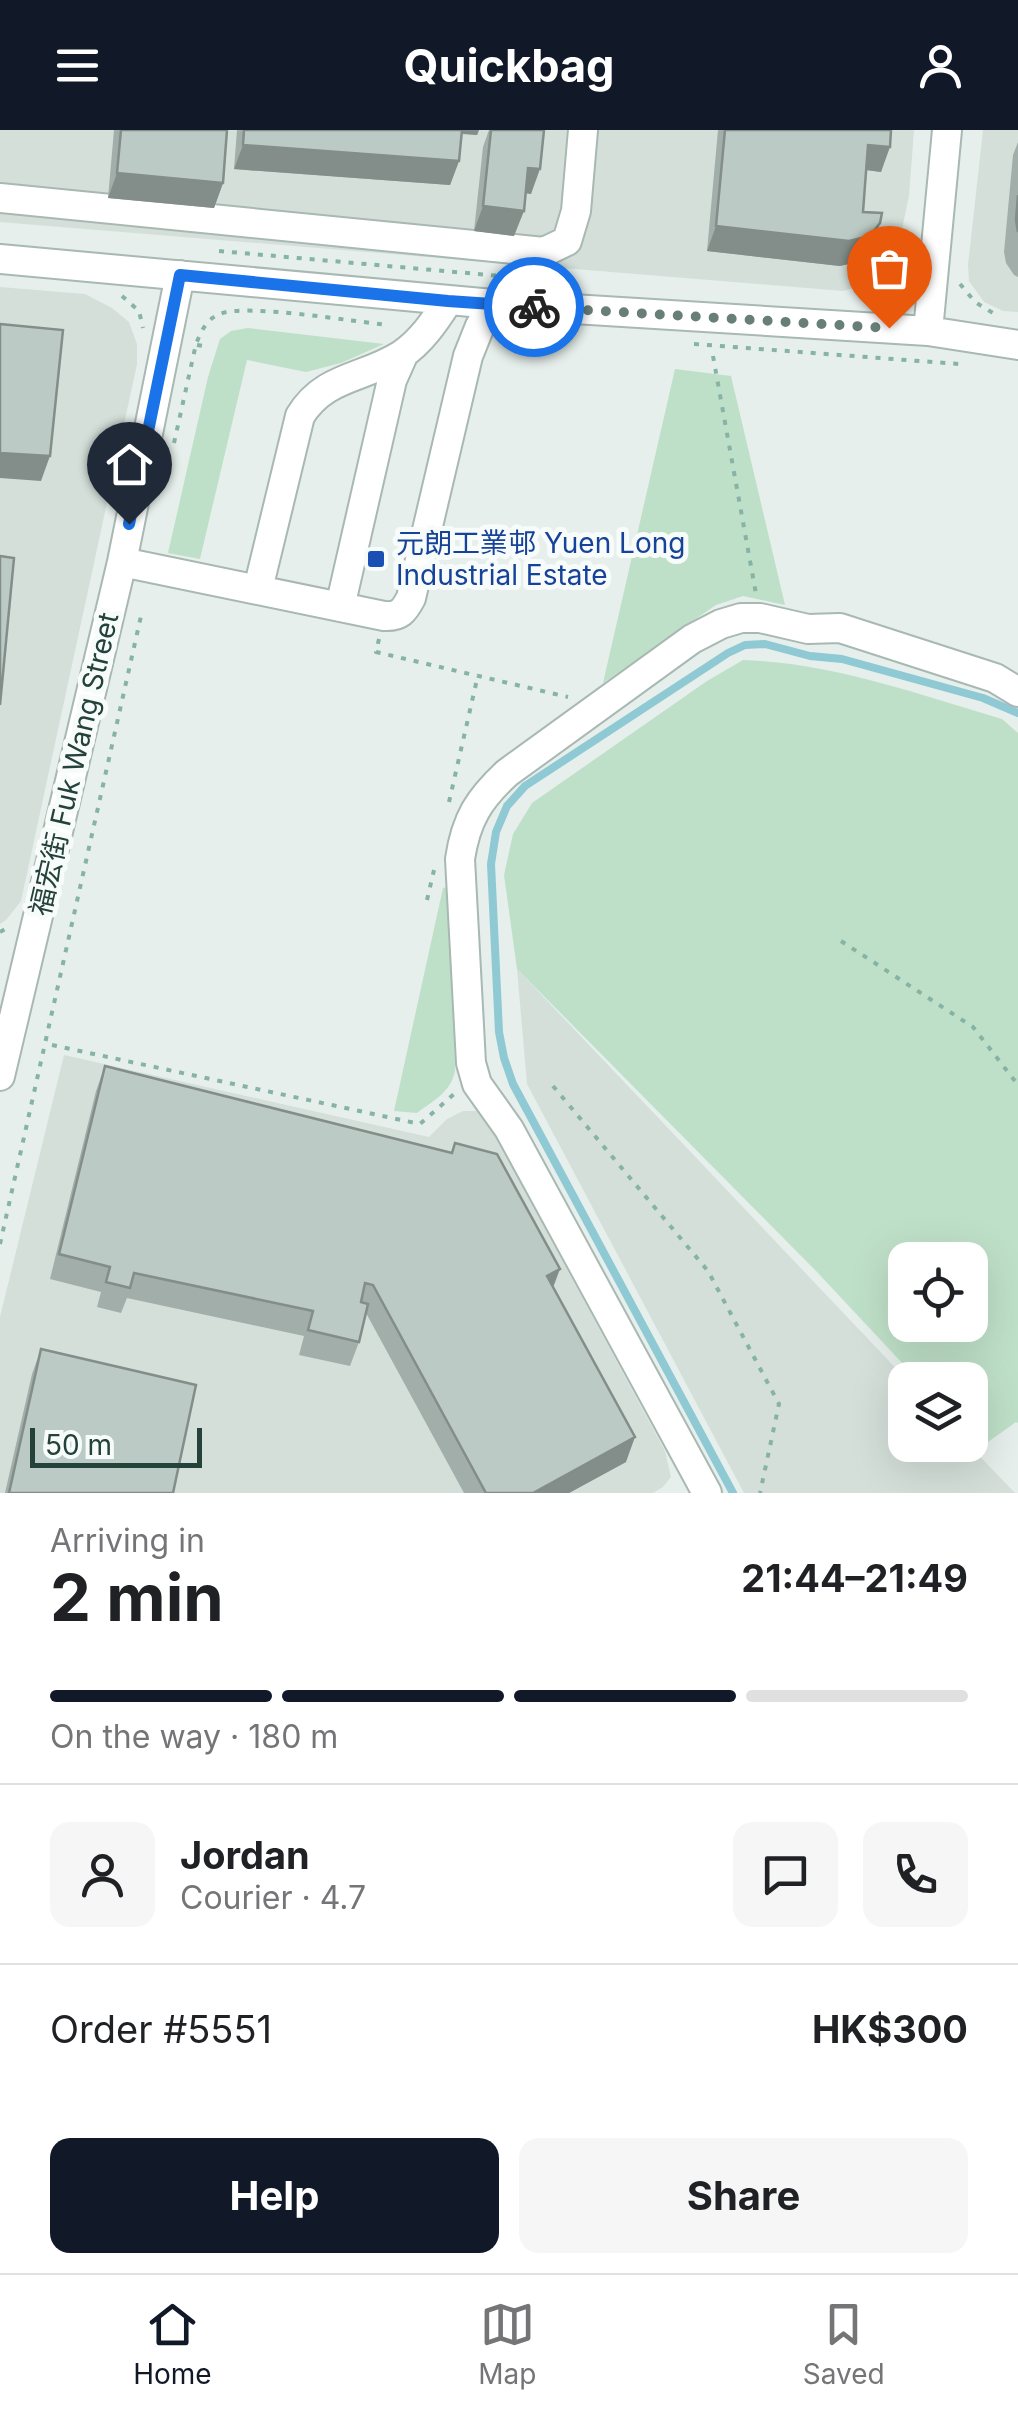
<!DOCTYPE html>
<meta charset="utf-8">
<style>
:root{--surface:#fff;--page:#f6f6f6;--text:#202124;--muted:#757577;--line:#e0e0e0;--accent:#111827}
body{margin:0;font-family:Inter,"Noto Sans TC",sans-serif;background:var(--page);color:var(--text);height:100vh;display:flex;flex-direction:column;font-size:38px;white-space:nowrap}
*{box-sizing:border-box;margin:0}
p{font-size:32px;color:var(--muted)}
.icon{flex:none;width:55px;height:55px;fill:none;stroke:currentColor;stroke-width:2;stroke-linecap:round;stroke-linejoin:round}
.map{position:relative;height:1363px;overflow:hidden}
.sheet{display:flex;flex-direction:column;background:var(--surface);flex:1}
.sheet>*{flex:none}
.buttons{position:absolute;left:888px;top:1112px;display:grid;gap:20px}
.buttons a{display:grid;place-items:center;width:100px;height:100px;border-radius:20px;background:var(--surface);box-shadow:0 10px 40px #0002;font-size:50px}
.scale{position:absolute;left:30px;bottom:25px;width:172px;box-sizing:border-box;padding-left:10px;border:5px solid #24423a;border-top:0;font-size:28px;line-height:35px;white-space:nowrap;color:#24423a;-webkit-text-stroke:8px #f7fbf9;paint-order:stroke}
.pin{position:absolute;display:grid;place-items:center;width:85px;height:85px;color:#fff;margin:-102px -42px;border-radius:50% 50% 50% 0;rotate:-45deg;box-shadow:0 0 10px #0007}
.pin .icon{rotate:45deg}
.courier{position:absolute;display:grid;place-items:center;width:100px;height:100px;margin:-50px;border:8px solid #1a73e8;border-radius:50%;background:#fff;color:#222;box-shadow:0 2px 12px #0007}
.headline em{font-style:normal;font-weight:700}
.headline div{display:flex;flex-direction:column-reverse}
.headline{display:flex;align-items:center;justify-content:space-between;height:170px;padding:0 50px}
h1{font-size:65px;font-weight:700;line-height:75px}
.bar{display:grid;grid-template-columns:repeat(4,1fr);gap:15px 10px;align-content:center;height:120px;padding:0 50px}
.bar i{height:12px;border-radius:8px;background:var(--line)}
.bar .selected{background:var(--accent)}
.bar p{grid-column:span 4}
.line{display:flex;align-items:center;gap:25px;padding:0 50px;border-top:2px solid var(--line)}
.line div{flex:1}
.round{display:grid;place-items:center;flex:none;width:105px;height:105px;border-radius:20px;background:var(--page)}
.primary-button{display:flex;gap:20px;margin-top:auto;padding:20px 50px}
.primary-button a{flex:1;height:115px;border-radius:20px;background:var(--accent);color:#fff;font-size:40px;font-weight:700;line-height:115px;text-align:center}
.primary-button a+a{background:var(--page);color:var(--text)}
header{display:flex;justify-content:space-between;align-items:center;height:130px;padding:0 50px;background:var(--accent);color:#fff;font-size:45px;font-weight:700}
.menu{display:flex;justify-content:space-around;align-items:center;height:140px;border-top:2px solid var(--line);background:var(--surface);font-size:28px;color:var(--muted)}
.menu a{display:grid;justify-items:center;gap:5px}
.menu .selected{color:var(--accent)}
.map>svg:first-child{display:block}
</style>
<header><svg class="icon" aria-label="menu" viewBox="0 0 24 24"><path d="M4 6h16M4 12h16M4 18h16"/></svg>Quickbag<svg class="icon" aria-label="person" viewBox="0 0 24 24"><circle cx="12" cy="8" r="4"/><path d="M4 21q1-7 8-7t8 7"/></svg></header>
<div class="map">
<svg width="1018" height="1363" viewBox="0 0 1018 1363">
<rect width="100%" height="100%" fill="#e6efeb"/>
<path fill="#d4dfda" d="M0,0h914l-5,66 -14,66 -19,20 -33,9 -843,-69z
M983,0h35v182l-15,-1 -19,-9 -15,-21 -1,-16z
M0,157l85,7 27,14 17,14 8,22v20l-116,537 -15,19 -6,4z
M517,839l390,411h-2v65h64l46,48h-271l-217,-409z
M64,925l365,82 18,-18 16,-8h14l10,10 178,330 6,26 -8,10 -10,6h-653v-176z"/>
<path fill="#bfe0c8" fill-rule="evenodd" d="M248,198l136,16 -43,19 -35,9 -59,-12 -47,199 -32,-6 40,-176 12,-38 11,-8z
M675,239l56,7 54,229 -42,-9 -27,9 -113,78z
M743,530c90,3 174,34 259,59l16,14v690l-2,-1 -35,25 -11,-11v-56h-52l-101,-108 -300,-303 -13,-94 9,-41 19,-31 175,-122zM970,1130v65h-65v-65z
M453,756l2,185c-4,21 -22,30 -38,42l-23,-2 49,-223z"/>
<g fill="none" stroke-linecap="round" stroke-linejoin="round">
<path stroke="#8ec9d4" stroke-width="8" d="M733,1363l-220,-409 -9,-26 -5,-26 -8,-168 5,-32 11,-26 18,-20 203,-133 17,-8 20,-1 45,12 32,3 141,39 35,15"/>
<defs>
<path id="minor" d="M0,68l544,54 23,-11 9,-30 7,-81
M0,129l493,45 435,27 90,14
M928,201l19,-201
M122,432l262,54c16,1 20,-5 27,-18l57,-242 12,-30 13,-22
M258,459l42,-173c24,-40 63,-37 101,-61 20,-13 34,-34 47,-54
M340,477l52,-227 12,-27
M0,946l122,-514 58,-287
M707,1363l-198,-364 -32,-45 -6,-21 -11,-204c6,-40 19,-60 47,-86l185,-134 29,-15 20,-6h19l48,11 32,-1 155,50 23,14"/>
</defs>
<use href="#minor" stroke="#a8b8b2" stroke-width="32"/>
<path stroke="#86b3a5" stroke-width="4" stroke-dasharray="5 8" stroke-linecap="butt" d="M219,121l304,27
M960,154l15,18 18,11
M122,166l17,15 4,17
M866,170c17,-4 33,-18 41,-33
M694,214l265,20
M197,215l12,2
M713,226l43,238
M174,313l22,-99c5,-12 10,-25 24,-30 24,-11 136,8 168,11
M379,509l-3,13 192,45
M449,672l29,-127
M427,770l7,-30
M0,802l11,-6
M841,811l132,86 45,58
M52,915l368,79 34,-30
M553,956l155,185 71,133 -19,89
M0,1114l141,-628"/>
<use href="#minor" stroke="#fff" stroke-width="28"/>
</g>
<path fill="#a1aea9" d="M114,0h113l-4,53 -9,25 -106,-10z
M237,0h242l-2,5 -16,-1 -2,27 -9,24 -216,-16z
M489,0h55l-13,64 -6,-1 -11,43 -40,-5 9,-84z
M718,0h173l-10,42 -15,-2 -3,42 17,11 -9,25 -10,13 -21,5 -133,-15z
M1018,12v135l-4,-2 -8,-12 -2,-11 9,-97z
M105,936l346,86 4,-9 98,145 73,174 -57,31h-105l-98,-180 -7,29 -9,24 -51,-11 5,-19 -177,-38 -6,15 -24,-6 4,-15 -51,-13 46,-188z
M41,1219l132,144h-168l27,-119z"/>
<path fill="#838d89" d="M456,0h23l-2,5 -22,-2z
M243,15l216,16 -9,24 -216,-16z
M868,15l22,2 -9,25 -22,-3z
M528,38l12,1 -9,25 -12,-2z
M117,43l106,10 -9,25 -106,-10z
M483,76l41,5 -10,25 -40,-5z
M880,93l-9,25 -10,13 -21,5 -133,-15 9,-25z
M0,323l50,3 -9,25 -41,-3z
M560,1139l-9,24 -4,-17z
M635,1307l-9,25 -57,31h-36z"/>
<path fill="#bbcac4" stroke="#838d89" stroke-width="2.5" d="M121,0h106l-4,53 -106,-10z
M244,0h218l-3,31 -216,-16z
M491,0h53l-4,39 -12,-1 -4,43 -41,-5z
M725,0h166l-1,17 -22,-2 -5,67 19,1 -2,10 -10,13 -21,5 -133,-15z
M1018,65v37l-2,-12z
M0,194l63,6 -13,126 -50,-3z
M0,426l14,2 -14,147z
M105,936l347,87 3,-10 42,11 63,115 -13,7 88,161 -102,56h-47l-113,-208 -8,-2 -4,19 7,2 -9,38 -51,-12 5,-19 -179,-38 -4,15 -24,-6 4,-15 -51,-13z
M41,1219l155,36 -23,108h-164z"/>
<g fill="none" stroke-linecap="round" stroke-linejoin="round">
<path stroke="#687f78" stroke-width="10" stroke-dasharray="0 18" d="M534,177l355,21"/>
<path stroke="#1a73e8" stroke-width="12" d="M129,394l51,-249 268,26 86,6"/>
</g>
<rect fill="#1a4fb4" stroke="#f7fbf9" stroke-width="4" x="366" y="419" width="20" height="20" rx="5"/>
<g text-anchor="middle" stroke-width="10" stroke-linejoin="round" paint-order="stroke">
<g font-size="28" fill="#164399" stroke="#f7fbf9" text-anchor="start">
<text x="396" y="423">元朗工業邨 Yuen Long<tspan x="396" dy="32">Industrial Estate</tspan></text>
</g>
<g font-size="28" fill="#24423a" stroke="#f7fbf9">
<text transform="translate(74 634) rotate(-77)" y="10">福宏街 Fuk Wang Street</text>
</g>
</g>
</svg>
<div class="buttons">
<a><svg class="icon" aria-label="locate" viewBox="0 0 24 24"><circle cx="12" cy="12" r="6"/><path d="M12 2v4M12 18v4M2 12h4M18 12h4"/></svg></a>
<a><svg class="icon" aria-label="layers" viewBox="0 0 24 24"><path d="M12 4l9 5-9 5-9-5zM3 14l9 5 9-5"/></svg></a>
</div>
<div class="scale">50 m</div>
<div class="pin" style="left:889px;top:198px;background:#ea580c"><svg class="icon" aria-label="bag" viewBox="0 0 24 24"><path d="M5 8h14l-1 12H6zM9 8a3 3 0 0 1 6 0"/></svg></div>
<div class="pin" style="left:129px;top:394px;background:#1f2937"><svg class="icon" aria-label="home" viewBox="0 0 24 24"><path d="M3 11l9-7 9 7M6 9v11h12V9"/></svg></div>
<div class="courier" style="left:534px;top:177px"><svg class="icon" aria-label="bike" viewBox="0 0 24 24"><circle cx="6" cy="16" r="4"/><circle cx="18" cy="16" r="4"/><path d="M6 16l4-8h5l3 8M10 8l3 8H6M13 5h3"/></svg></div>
</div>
<section class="sheet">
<div class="headline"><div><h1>2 min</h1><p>Arriving in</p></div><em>21:44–21:49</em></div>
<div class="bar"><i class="selected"></i><i class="selected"></i><i class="selected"></i><i></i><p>On the way · 180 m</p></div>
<div class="line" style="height:180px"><a class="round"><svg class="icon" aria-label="person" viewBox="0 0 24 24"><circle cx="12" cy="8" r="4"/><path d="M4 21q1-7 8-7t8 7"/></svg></a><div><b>Jordan</b><p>Courier · 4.7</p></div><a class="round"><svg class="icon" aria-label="chat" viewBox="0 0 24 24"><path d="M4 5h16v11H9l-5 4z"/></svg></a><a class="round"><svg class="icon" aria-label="phone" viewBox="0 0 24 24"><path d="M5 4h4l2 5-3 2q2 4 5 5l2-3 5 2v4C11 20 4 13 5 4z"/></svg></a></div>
<div class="line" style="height:130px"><div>Order #5551</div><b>HK$300</b></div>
<div class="primary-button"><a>Help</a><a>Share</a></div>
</section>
<nav class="menu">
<a class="selected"><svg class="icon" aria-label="home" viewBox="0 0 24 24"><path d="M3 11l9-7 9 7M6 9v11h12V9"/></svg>Home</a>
<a><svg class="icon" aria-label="map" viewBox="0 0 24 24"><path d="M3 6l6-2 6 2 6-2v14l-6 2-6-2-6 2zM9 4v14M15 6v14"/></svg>Map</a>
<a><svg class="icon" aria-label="saved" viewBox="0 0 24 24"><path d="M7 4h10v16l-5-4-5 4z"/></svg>Saved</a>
</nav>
